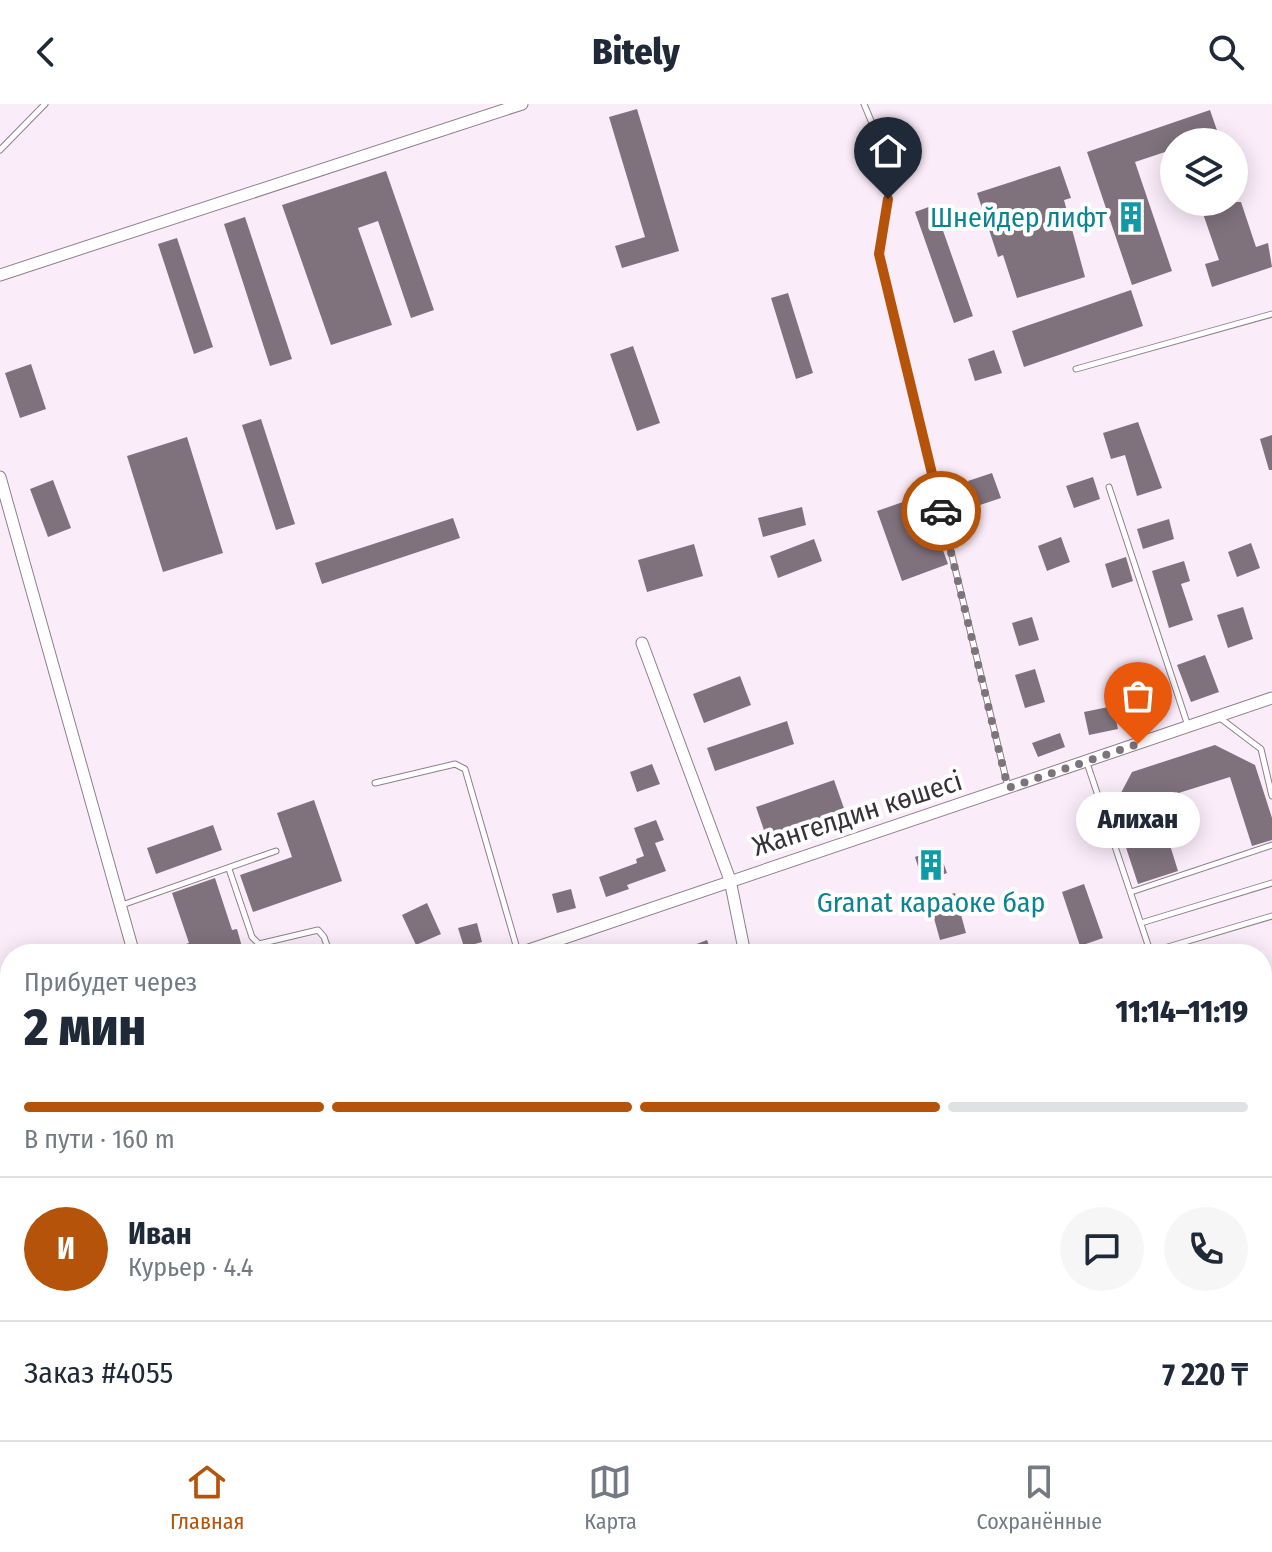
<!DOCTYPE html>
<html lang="ru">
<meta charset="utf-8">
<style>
:root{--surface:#fff;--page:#f6f6f7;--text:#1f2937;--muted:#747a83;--line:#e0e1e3;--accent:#b45309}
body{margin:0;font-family:"Fira Sans Condensed",sans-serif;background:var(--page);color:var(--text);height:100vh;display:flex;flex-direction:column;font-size:30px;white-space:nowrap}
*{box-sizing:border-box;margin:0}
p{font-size:26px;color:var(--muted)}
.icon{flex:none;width:44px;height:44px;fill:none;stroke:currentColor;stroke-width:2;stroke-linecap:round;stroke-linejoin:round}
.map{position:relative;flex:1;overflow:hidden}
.sheet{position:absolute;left:0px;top:840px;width:1272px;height:496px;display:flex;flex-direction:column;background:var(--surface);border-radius:32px 32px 0 0;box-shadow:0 4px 20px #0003}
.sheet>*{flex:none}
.fabs{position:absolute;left:1160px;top:24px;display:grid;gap:16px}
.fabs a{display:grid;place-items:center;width:88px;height:88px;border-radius:50%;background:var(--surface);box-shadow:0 4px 20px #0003;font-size:40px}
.pin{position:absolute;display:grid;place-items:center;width:68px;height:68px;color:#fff;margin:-82px -34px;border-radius:50% 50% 50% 0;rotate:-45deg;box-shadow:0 0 8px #0007}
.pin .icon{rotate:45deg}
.courier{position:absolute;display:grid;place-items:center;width:80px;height:80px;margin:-40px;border:6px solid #b45309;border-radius:50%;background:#fff;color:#222;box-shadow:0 2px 10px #0007}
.bubble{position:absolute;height:56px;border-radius:28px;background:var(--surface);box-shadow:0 4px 20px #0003;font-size:26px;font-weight:800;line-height:56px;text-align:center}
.headline em{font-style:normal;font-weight:800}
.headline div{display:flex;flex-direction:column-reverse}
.headline{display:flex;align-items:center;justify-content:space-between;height:136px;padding:0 24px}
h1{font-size:52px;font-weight:800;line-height:60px}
.bar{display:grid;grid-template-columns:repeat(4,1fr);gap:12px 8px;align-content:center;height:96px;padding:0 24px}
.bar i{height:10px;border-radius:6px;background:var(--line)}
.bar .active{background:var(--accent)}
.bar p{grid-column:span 4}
.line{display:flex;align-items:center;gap:20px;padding:0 24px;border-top:2px solid var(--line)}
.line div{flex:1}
.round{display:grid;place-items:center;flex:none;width:84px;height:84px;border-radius:42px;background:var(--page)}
header{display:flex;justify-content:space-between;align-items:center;height:104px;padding:0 24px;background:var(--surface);font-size:36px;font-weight:800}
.dock{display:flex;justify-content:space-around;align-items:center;height:112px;border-top:2px solid var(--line);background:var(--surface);font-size:22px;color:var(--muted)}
.dock a{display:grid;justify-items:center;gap:4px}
.dock .active{color:var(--accent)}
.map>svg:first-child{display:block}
</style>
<header><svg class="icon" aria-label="back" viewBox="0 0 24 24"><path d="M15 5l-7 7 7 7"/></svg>Bitely<svg class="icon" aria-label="search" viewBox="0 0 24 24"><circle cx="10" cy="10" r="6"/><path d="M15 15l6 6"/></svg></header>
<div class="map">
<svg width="1272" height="1336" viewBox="0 0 1272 1336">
<rect width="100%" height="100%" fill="#fbecf9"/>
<path fill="#7f727d" d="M637,5l42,142 -57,17 -7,-22 30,-9 -36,-120z
M1210,6l11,32h-47v7l-39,13 37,109 -40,14 -45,-133z
M1060,62l11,32 -7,2 21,77 -68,21 -14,-43 -5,2 -21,-64z
M386,67l48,139 -23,8 -33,-97 -20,7 34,97 -61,20 -49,-140z
M1199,98h42l15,45 12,-4 4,24 -60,20 -7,-23 14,-4z
M934,101l39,111 -19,7 -39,-111z
M245,113l47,142 -22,7 -46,-142z
M177,134l36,109 -19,7 -36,-110z
M1131,186l12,36 -119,41 -12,-36z
M788,189l25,80 -17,6 -25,-81z
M633,242l27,77 -23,8 -27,-77z
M994,246l8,23 -27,8 -7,-22z
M31,260l15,45 -26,9 -15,-45z
M261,315l34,105 -19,6 -34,-105z
M1138,318l24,66 -25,8 -12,-41 -14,4 -8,-26z
M1272,331v35h-3l-9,-31z
M187,333l36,116 -60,19 -36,-116z
M992,369l9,25 -24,8 -9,-25z
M1093,373l7,22 -26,9 -8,-22z
M53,376l18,48 -23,9 -18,-48z
M923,391l25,69 -46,17 -25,-70z
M802,403l4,18 -43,12 -5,-19z
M453,414l7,20 -138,46 -7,-21z
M1169,415l5,20 -31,10 -6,-20z
M1061,433l9,25 -23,9 -9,-25z
M814,435l8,22 -44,17 -8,-22z
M1251,439l9,25 -23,9 -9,-25z
M694,440l9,32 -56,16 -9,-32z
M1126,453l7,24 -21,7 -7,-24z
M1184,457l6,20 -9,3 12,36 -24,8 -17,-57z
M1243,503l10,32 -25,9 -11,-33z
M1032,513l7,23 -20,6 -7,-23z
M1205,551l14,37 -28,10 -14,-37z
M1035,565l10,33 -20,6 -10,-33z
M740,572l11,29 -47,18 -11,-29z
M1144,582l6,20 -19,4 -5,-19z
M1113,602l5,23 -29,6 -5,-23z
M787,617l7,23 -79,27 -8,-23z
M1060,629l5,14 -27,10 -6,-14z
M1215,641l40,20 17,53v22l-20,6 -22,-69 -74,23 22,71 -40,13 -25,-76 19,-36z
M652,660l8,20 -23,8 -7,-20z
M834,676l12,34 -78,28 -12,-35z
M314,696l28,81 -89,31 -13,-37 52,-18 -15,-44z
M656,716l8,20 -9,3 11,28 -39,14 2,4 -23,8 -7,-20 38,-14 -1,-4 8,-3 -10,-28z
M213,721l9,25 -66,24 -9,-26z
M938,744l9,25 -24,9 -8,-25z
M215,774l17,52 5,-1 7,25h-55l-3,-10 3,-1 -17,-50z
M1084,780l19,54 -23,8 -18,-54z
M571,785l5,19 -19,5 -5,-19z
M955,789l11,40 -26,7 -11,-40z
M427,799l14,31 -25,11 -14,-30z
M477,819l5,19 -18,5 -6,-19z
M707,836l5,14h-39v-1z
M1272,898v36l-10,4v-36z
M0,984l10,1v24l-10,-1z
M1272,1254v36l-10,-20v-11z
M53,1326h24l-1,10h-24z
M238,1326h27l-1,10h-28z
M384,1326h13l5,10h-38z
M672,1326h20l5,10h-45z
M1217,1326h28l4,10h-27z"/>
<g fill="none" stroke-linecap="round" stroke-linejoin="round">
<defs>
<path id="lane" d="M864,0l28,67 -13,83 129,533
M0,46l45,-46
M1076,265l196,-55
M1109,383l79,239
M1220,614l41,31 11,47
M1087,659l64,191
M375,679l80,-19 10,5 53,183
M229,765l23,68 7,7 59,-14 6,7 6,17
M1131,788l141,-47
M122,801l154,-54
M1141,819l131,-40
M1151,848l121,-36
M1262,956l10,-5"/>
<path id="street" d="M0,171l522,-171
M0,373l134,477
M642,539l88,237 15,74
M517,850l755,-256
M0,941l10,2
M1262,990l10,-6
M1262,1216l10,-5
M513,1326l5,10
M121,1336l2,-10
M327,1336l2,-10
M588,1336l14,-10
M1028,1336l21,-10"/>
</defs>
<use href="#lane" stroke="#8d808c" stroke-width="7"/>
<use href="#street" stroke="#8d808c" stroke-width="13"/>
<use href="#lane" stroke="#fff" stroke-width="5"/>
<use href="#street" stroke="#fff" stroke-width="11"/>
</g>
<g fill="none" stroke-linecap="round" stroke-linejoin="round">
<path stroke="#7c737b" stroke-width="8" stroke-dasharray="0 14.4" d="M941,407l67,277 130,-44"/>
<path stroke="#b45309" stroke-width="10" d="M888,95l-9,55 62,257"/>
</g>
<defs>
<symbol id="building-bare" viewBox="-9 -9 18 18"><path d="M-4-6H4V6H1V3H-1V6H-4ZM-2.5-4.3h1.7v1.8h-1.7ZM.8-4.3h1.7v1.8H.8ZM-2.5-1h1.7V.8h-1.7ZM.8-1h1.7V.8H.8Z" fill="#0f9aa8" stroke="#fff" stroke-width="2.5" paint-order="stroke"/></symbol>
</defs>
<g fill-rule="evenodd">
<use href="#building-bare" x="1109" y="91" width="44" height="44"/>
<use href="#building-bare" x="909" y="739" width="44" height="44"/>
</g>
<g text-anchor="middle" stroke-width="8" stroke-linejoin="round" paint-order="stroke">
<g font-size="28" fill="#0d838f" stroke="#fff" text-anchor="end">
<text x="1107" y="123">Шнейдер лифт</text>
<text x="931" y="808" text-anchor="middle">Granat караоке бар</text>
</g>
<g font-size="28" fill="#373237" stroke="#fff">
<text transform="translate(857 709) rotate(-18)" y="10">Жангелдин көшесі</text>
</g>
</g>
</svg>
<div class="fabs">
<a><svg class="icon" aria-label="layers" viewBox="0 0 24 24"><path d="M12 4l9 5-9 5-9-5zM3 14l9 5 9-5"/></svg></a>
</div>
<div class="pin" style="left:1138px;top:640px;background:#ea580c"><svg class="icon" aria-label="bag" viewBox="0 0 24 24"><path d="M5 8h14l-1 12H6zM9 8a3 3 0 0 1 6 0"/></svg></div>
<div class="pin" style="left:888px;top:95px;background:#1f2937"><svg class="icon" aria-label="home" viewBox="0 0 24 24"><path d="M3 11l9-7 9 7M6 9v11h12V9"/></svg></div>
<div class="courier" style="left:941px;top:407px"><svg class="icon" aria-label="car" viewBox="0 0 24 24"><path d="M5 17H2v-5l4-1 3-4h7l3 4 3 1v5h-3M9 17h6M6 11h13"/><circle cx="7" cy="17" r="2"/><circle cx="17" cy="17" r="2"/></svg></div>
<div class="bubble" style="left:1076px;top:688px;width:124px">Алихан</div>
<section class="sheet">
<div class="headline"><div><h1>2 мин</h1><p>Прибудет через</p></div><em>11:14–11:19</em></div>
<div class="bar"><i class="active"></i><i class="active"></i><i class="active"></i><i></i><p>В пути · 160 m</p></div>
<div class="line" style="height:144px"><b class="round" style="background:var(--accent);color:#fff">И</b><div><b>Иван</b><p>Курьер · 4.4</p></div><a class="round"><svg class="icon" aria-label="chat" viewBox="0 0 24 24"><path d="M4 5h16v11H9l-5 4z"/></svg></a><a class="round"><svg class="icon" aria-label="phone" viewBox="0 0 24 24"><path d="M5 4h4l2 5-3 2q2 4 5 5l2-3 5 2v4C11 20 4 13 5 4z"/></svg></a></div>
<div class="line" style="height:104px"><div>Заказ #4055</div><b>7 220 ₸</b></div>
</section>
</div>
<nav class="dock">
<a class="active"><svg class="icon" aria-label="home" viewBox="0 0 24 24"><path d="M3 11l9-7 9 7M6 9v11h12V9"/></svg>Главная</a>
<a><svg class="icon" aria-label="map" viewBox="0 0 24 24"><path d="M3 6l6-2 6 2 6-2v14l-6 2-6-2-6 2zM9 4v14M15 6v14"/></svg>Карта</a>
<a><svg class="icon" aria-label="saved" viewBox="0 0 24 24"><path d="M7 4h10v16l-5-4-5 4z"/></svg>Сохранённые</a>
</nav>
